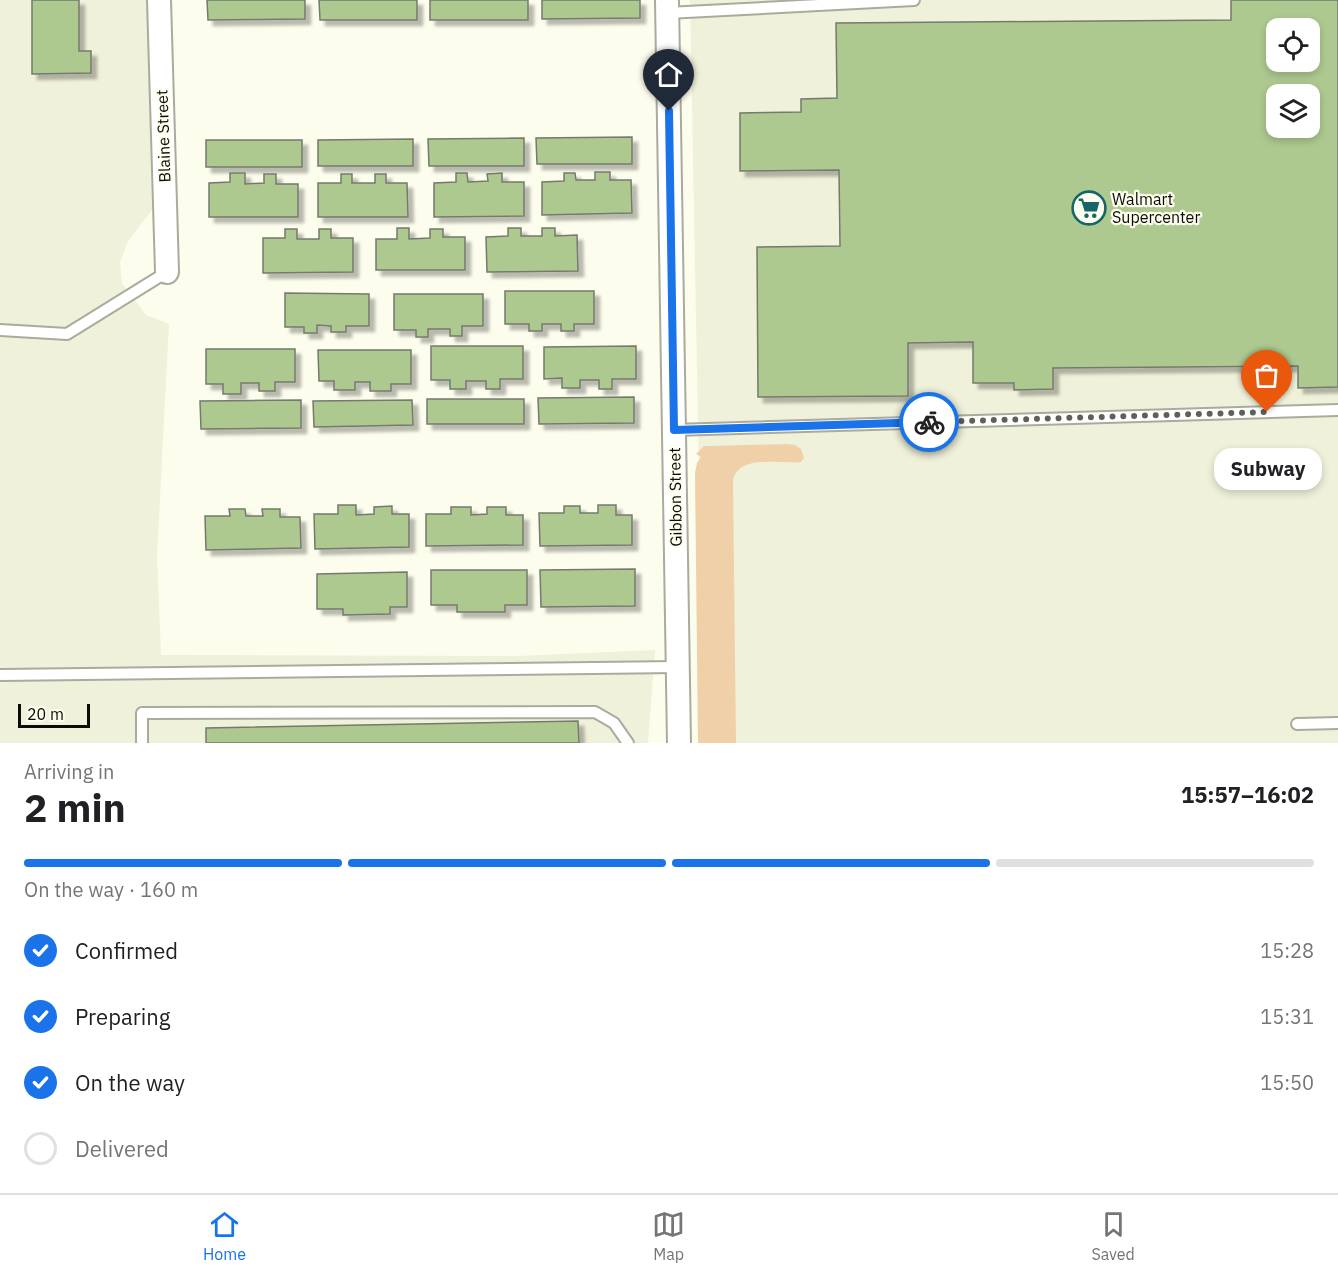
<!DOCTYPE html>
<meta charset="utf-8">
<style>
:root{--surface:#fff;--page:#f6f6f6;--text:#202124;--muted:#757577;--line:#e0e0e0;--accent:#1a73e8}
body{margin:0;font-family:"IBM Plex Sans",sans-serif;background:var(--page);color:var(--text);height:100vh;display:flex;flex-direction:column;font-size:22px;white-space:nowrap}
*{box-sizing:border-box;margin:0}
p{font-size:20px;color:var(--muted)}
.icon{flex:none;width:33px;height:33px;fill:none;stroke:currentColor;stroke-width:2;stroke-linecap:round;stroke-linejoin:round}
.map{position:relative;height:743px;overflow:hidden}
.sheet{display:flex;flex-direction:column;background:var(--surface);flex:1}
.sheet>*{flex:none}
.fabs{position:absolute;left:1266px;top:18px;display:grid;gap:12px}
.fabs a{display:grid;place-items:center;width:54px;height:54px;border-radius:12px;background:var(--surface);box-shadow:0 3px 9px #0003;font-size:30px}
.scale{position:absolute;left:18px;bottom:15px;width:72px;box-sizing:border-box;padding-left:6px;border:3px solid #0c0c07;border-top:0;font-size:16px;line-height:21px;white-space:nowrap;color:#0c0c07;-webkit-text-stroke:4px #fcfded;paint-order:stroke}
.pin{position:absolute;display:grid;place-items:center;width:51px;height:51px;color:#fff;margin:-62px -26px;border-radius:50% 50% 50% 0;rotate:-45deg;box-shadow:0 0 6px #0007}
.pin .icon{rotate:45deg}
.courier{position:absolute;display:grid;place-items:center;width:60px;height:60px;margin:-30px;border:4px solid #1a73e8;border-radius:50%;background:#fff;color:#222;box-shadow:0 2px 8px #0007}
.bubble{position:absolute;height:42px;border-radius:18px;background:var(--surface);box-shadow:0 3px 9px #0003;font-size:20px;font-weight:700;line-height:42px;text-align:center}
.head em{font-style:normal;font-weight:700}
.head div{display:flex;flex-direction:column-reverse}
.head{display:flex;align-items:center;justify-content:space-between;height:102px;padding:0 24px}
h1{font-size:39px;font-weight:700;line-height:45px}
.bar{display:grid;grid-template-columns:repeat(4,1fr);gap:9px 6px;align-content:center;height:72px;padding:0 24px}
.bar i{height:8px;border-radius:4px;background:var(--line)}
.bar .on{background:var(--accent)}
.bar p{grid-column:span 4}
ol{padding:0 24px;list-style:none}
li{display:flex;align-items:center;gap:18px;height:66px}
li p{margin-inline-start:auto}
li .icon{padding:6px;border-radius:50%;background:var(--accent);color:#fff;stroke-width:4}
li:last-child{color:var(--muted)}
li i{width:33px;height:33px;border:3px solid var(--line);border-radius:50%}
.tabs{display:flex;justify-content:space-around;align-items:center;height:84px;border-top:2px solid var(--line);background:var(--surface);font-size:16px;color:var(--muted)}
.tabs a{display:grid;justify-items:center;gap:3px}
.tabs .on{color:var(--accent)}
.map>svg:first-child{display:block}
</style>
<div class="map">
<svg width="1338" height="743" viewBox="0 0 1338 743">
<defs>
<filter id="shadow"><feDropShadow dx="5.5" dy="5.5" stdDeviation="1.5" flood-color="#0004"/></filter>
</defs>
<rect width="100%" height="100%" fill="#fcfded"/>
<path fill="#f0f1da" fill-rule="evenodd" d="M0,0h147l5,210 -24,31 -8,21 2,21 24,32 23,9 -12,232 4,99 357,1 137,-6 -7,93h-648z
M690,0h648v743h-634zM1276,28h34v34h-34zM1276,94h34v34h-34z"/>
<path fill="#f0d0a8" d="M787,444l8,1 6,4 3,9 -3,4c-20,2 -62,-8 -68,18l3,263h-38l-3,-270 2,-10 4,-6 -5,-3 8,-8h5z"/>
<path fill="#aec990" stroke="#747a6d" stroke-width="1.5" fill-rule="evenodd" filter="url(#shadow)" d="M32,0h47v51h12v22l-59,1z
M207,0h98v19l-97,1z
M319,0h98v20h-97z
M430,0h98v20h-98z
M542,0h98v18l-98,1z
M1231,0h107v387l-40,1v-22l-245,2v21l-39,1v-7h-41v-41l-65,1v53l-150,1 -1,-150 83,-1 -1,-76 -99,1v-58l61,-1v-13l36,-1 -1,-75 395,-3zM1276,28h34v34h-34zM1276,94h34v34h-34z
M632,137v27h-95l-1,-26z
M524,138v28h-95l-1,-27z
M413,139v27h-95v-26z
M206,140h96v27h-96z
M595,172h15v8h21l1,33 -90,2v-33l22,-1v-8h11l1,7h19z
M230,173h15v11l19,-1v-9h12v10h22v33h-89v-34l21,-1z
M456,173h11l1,9 20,-1 -1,-7 15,-1v9h22v34l-90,1v-34l22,-1z
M341,174h11v9h23v-9h11v9h21l1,34h-90v-34h23z
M397,228h12v11l21,-1v-9h13v8h22v33h-89v-31h21z
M508,228h13v8h21v-8h13v8l22,-1 1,36 -91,1 -1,-35 22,-1z
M285,229h12v10h22v-10h12v9h22v34l-90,1v-35h22z
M505,291h89v33h-20v7h-13v-7h-19v7h-13v-7h-24z
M285,293l84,1v32h-23v6h-15v-6l-14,-1v8h-13v-6h-19z
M394,294h89v32h-21v10h-12v-7h-22v8h-12v-7h-22z
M431,346h92v33h-23v10h-14v-8h-20v8h-16v-9h-19z
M636,346v33h-24v10h-13v-9h-19v8h-18v-10l-18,1v-32z
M206,349h89v33h-20v9h-16v-8h-18v11h-18v-10h-17z
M318,350h93v34h-20v7h-21v-9h-15v8h-21v-9h-15z
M634,397v26l-95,1 -1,-26z
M427,399h97v25h-97z
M301,400v28l-100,1 -1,-28z
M412,400l1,25 -99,2 -1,-26z
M338,505h18v10l18,-1v-7l18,-1v8h17v33l-94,2 -1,-35h24z
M598,505h18v10h16v30l-92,1 -1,-33h25v-7h16v7h18z
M451,507h20v8l16,-1v-7h19v8h17v30l-97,1v-32h25z
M229,509h16l1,7h17l-1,-7h18v8h20l1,31 -95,2 -1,-34h25z
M635,569v37l-94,1 -1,-37z
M431,570h96v35h-22v7h-48v-7h-26z
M407,572v35h-17v7l-47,1v-6h-26v-35z
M578,721l1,22h-373v-15z"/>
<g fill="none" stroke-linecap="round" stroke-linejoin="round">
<defs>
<path id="service" d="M667,13l247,-13
M0,330l67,4 100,-62
M674,430l664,-20
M0,675l678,-8
M1297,724l41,-1
M142,743v-30l453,-1 19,11 14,20"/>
<path id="minor" d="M159,0l8,272
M667,0l12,743"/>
</defs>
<use href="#service" stroke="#aaab9c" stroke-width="14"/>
<use href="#minor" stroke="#aaab9c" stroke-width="26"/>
<use href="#service" stroke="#fff" stroke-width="10"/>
<use href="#minor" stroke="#fff" stroke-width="22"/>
</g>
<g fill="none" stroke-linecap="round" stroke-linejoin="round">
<path stroke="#606058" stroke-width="6" stroke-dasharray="0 10.8" d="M929,422l338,-10"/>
<path stroke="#1a73e8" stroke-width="8" d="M669,111l5,319 255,-8"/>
</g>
<defs>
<symbol id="supermarket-ring" viewBox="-11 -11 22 22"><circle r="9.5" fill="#fcfded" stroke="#16656b" stroke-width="1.5"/><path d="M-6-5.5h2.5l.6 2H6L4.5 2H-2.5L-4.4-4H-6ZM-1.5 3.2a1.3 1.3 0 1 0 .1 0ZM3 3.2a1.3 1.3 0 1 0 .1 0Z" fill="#16656b"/></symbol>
</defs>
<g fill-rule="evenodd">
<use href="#supermarket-ring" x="1070" y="189" width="38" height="38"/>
</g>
<g text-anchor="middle" stroke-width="4.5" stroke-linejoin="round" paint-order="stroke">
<g font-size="16" fill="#0c0c07" stroke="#fcfded">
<text transform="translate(163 136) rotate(-92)" y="6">Blaine Street</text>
<text transform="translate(675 497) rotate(-91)" y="6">Gibbon Street</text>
</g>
<g font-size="16" fill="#0c0c07" stroke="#fcfded" text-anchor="start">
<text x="1112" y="205">Walmart<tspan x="1112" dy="18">Supercenter</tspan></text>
</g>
</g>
</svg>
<div class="fabs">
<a><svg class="icon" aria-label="locate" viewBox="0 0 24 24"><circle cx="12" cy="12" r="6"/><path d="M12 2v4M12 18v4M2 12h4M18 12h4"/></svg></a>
<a><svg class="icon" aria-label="layers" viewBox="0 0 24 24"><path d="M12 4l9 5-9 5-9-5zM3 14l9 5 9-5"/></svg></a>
</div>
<div class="scale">20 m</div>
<div class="pin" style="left:1267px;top:412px;background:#ea580c"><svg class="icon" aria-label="bag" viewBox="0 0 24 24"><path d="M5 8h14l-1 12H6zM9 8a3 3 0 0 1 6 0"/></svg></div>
<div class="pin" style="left:669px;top:111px;background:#1f2937"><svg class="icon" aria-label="home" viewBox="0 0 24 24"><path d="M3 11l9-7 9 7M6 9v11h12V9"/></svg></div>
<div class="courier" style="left:929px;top:422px"><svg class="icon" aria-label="bike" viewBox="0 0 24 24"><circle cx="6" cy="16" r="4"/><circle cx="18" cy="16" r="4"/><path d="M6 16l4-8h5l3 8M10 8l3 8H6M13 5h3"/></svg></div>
<div class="bubble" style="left:1214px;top:448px;width:108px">Subway</div>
</div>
<section class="sheet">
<div class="head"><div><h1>2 min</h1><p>Arriving in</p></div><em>15:57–16:02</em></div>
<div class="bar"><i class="on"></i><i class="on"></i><i class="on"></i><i></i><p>On the way · 160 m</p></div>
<ol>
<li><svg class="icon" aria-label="check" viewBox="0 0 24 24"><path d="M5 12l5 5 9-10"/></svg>Confirmed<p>15:28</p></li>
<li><svg class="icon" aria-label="check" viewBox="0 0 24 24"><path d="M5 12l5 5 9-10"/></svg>Preparing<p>15:31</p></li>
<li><svg class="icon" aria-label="check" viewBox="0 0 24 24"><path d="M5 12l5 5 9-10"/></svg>On the way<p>15:50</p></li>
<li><i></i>Delivered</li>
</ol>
</section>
<nav class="tabs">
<a class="on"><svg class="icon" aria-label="home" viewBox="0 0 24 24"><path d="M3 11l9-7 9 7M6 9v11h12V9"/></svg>Home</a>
<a><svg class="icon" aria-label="map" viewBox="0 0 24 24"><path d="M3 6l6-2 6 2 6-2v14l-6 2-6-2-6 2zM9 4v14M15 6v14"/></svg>Map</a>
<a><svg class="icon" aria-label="saved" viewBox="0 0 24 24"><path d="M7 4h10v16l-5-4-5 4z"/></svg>Saved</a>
</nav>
